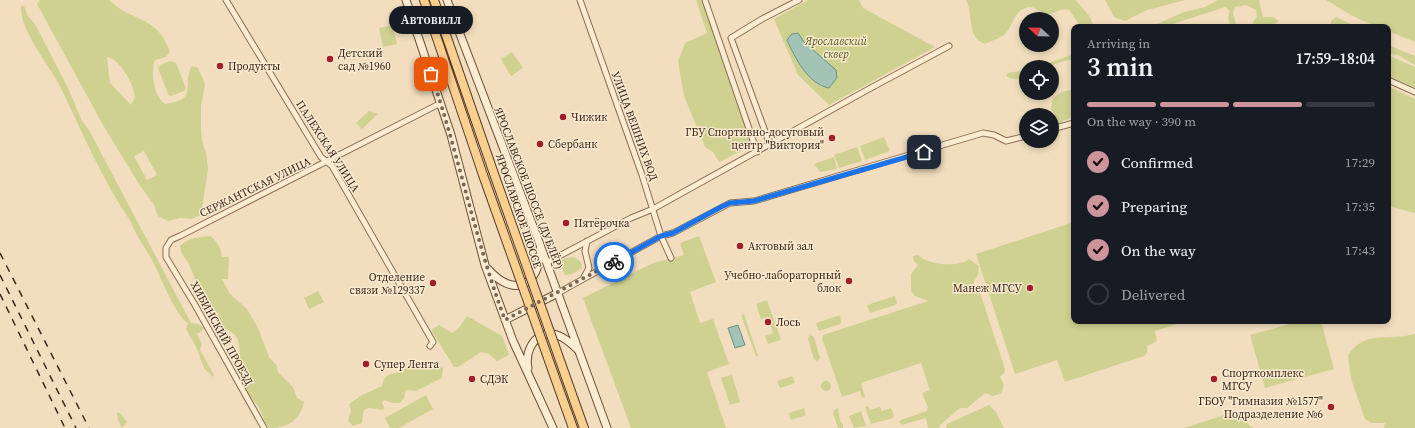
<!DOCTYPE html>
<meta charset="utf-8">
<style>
:root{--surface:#171b24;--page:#242831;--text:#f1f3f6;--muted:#9ea1a6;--line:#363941;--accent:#cd949b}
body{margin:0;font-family:"Source Serif 4",serif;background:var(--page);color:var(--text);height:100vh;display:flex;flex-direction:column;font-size:15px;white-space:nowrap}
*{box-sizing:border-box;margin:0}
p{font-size:13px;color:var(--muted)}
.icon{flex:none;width:22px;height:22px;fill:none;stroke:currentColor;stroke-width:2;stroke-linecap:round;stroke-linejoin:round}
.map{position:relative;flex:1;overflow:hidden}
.sheet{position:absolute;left:1071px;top:24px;width:320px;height:300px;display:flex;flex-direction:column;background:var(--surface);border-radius:8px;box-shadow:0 2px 6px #0003}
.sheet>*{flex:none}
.needle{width:26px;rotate:292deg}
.fabs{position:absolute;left:1019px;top:12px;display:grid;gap:8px}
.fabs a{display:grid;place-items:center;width:40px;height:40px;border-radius:50%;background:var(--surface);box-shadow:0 2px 6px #0003;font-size:20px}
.pin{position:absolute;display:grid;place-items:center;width:34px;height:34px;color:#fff;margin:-17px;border-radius:8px;box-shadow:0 2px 6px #0006}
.courier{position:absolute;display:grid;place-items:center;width:40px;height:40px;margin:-20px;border:3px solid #1a73e8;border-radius:50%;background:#fff;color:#222;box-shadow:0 1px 5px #0007}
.bubble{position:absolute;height:28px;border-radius:14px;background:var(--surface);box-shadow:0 2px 6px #0003;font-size:13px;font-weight:600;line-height:28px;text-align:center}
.overview em{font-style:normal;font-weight:600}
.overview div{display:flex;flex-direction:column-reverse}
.overview{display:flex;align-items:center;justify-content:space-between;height:68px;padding:0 16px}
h1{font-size:26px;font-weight:600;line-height:30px}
.bar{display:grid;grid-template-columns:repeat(4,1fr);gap:6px 4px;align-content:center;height:48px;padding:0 16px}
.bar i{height:5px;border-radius:3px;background:var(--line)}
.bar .selected{background:var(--accent)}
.bar p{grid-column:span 4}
ol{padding:0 16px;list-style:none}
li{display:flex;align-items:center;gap:12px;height:44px}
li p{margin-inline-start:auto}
li .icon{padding:4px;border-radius:50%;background:var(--accent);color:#111;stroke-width:4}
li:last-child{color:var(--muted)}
li i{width:22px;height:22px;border:2px solid var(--line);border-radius:50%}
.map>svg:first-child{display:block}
</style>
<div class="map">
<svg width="1415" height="428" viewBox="0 0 1415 428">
<rect width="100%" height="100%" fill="#f2debe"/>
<path fill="#cfd191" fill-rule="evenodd" d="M40,0h69c23,23 48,14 61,52l-4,5 -11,3c-5,12 -1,36 10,44 35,-4 16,-20 27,-38l6,2 7,16 -4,22v23l1,12 4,11 2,17 -7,46 -10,4 -11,-1 -12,3 -10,-5 -4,-11 -15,-21 -36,-59 -66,-121zM107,57c14,3 26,26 28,40l-4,8 -21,-22zM144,151l13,24 -10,5 -13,-24z
M696,0h8l46,134 2,12 -33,16 -6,-10 -8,-5 -21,-51 -6,-34 7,-19 22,-10z
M808,0h51l4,8 72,39 -106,58 -31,-30 -24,-56z
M966,0h110c5,8 17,16 17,27h-12l-12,-17c-9,-2 -12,3 -20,4 -9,1 -12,-8 -20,-7 -16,3 -15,18 -24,27 -5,4 -14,7 -20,10 -19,-7 -11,-29 -19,-44z
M1105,0h80l-38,10 -22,11 -11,-4z
M1218,0h41l4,17h10l6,4 -10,6h-15l-1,-5 4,-5 -1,-7 -10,-5 -11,2 -2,7 4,13h-6l-3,-9 2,-7 -5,-4 -61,20h-14l34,-15 21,-5z
M1326,0h89v42l-27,-11v-4c-22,0 -44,-17 -62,-27z
M21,6h3l4,10 7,8 33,64 14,33 7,9 102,193 7,1 6,4 -2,3 -5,3 5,10 -2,6 14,25 -1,2 -9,-9 -8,-21 -10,-18 2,-6c-12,-6 -28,-48 -35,-61 -7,-14 -17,-25 -22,-40 -28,-41 -48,-87 -69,-132 -11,-23 -43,-60 -41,-84z
M1336,17l21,10h-27l1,-6z
M392,25l5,19 -14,3 -4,-19z
M1388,45l27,11v9l-17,-10 -10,-1z
M512,52l11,16 -12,8 -10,-17z
M1074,54v5c-14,2 -21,8 -37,8z
M1390,56l25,11v24l-27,-13v-21z
M170,61l6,2 10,25 -2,3 -13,5 -3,-2 -10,-26 2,-3z
M1026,70v7c-8,2 -13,4 -20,-1l2,-3z
M1388,86l27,13v114l-27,-7z
M1074,89v27l-17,8 -4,-13 -2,-2 2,-11 9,-6z
M369,111l9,3 -16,15 -6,-6z
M884,137l6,14 -25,9 -5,-14z
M857,147l5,14 -23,7 -5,-13z
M834,157l3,12 -17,3 -6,-8z
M1074,222v99h78l1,3 5,-3h29l-32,10 2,9 -3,3 -7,3v7l-3,3 -79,26 -8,-22 -42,14 -39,-120z
M210,236c6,3 12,14 12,21h7l-1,22h-6l8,15 17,15 11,19 11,29 8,9 1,6 15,15 4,11 7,4c-4,19 -17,26 -35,26 -6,-6 -6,-15 -11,-22 -3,-5 -9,-9 -12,-15 -1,-2 -6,-28 -6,-30 -1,-17 2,-26 -17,-33l-5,-14 -19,-25 -10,-25 -8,-12 -1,-6c8,-8 19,-9 30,-10z
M699,236l17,46 -26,10 10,31 13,-4 16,45 -22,8 19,56h-95l-48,-130 70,-35 31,-8 -4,-12z
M918,255c10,10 40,13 51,4l10,7 -1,8 -5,10 1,2h4l27,83 -1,4 -4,4 4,8 -3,8 -8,3 -8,-3 -18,15h-7l-20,17 -1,3h-11l-2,-10 -24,7 -3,-3 2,-2 26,-9 1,-4 -6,-14 8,-3 -9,-27 -60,20 4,14 -3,1 -2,-7 -18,6 -20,-59 1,-3 105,-34 -13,-5 -4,-5v-17l7,-9 -4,-4 -1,-5z
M574,257l7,5 1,6 -10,6 -7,1 -6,-13 7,-4z
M318,291l6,11 -15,7 -5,-11z
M895,296l2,7 -2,2 -25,8 -3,-8z
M767,300l14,40 -13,4 -3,-8 8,-3 -5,-16 -7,2 -5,-15z
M744,314l14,42h-2l-15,-41z
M840,315l1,7 -1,2 -21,7 -3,-8z
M467,316l35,20 7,19 -12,6 -8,-7 -8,-2 -23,15h-4l-23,-37 8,-5 13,8 6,-4z
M1301,321h20l13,48 -69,19 -15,-53z
M1415,334v94h-31l1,-5h-14l-6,-4 -14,-40 -3,-24c16,-25 41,-14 67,-21z
M810,335l4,2 6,21 -3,3 -3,-2 -6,-20z
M428,362l15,6 -1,10 -26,13 -10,-1 -2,8 -4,5h-7l-9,-3 -2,3 2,5 -1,2c-16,-2 -20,-7 -21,13l-9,3 -5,-5 3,-11 -2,-6 13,-9 20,-9 2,-7 4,-4 14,-4 11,-8z
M732,375l8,27 -10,3 -9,-27z
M792,376l3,7 -15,5 -3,-7z
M821 386a5 5 0 1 1 10 0a5 5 0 1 1-10 0Z
M426,395l7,14 -34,19h-9l-5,-10z
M989,405l7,7 8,16h-58l1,-4z
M868,406l2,4 10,-3 2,4 9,-3 3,7 -1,3 -22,6 -6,-17z
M804,408l2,7 -15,5 -2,-7z
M838,408l2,13 3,3v4h-5l-5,-15 1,-3z
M861,411l5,15 -12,2 -5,-12z
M117,412l3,1 7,9 -5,6 -4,-8z
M1234,412l19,16h-69z"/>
<path fill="#a2c3b6" stroke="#689284" d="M798,33l6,9 32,28 1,8 -8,10c-21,-4 -34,-30 -42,-48l5,-6z
M738,325l7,20 -10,3 -7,-20z"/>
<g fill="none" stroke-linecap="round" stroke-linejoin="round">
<defs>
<path id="street" d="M226,0l95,157 11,9 101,176 -3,4
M580,0l62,175 19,61 10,22
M705,0l52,152
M1388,80l27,12
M1052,129l22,-6
M770,145l-39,-107 31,-19 37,-19
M546,263l85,-45 22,-9 214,-119 82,-44
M584,277l5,-9 -4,-17 2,-10
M558,293l103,-57 12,-3 57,-30 24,-2 229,-68 11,2 12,6 20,-5
M264,428l-69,-123 -29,-48v-9l5,-8 9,-4 261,-133"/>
<path id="secondary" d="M406,0l45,135 34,130 28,76 40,87
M447,0l92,242 68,186
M488,269c25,29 52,18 52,-20
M505,320l53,-27
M528,368c-3,-15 5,-35 23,-34 10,0 20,9 27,16"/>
<path id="primary" d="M424,0l59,175
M434,0l59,171
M574,400l10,28
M564,403l9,25"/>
</defs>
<use href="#street" stroke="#8c6d55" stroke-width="7"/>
<use href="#secondary" stroke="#6d4e38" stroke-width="9"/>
<use href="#primary" stroke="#593c2a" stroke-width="10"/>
<use href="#street" stroke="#fcecd2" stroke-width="5"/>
<use href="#secondary" stroke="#fcecd2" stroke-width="7"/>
<use href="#primary" stroke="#fad091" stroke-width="8"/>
<path stroke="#3a271b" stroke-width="1.5" stroke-dasharray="7 7" stroke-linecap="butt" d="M0,253l89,175
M0,275l76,153
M0,294l65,134"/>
<defs>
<path id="primary-bridge" d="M493,171l81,229
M483,175l81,228"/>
</defs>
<use href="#primary-bridge" stroke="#593c2a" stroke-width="10" stroke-linecap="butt"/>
<use href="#primary-bridge" stroke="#fad091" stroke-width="8"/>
</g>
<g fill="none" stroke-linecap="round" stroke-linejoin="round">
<path stroke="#7a6754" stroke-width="4" stroke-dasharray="0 7.2" d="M431,74c28,81 44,166 74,246l109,-58"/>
<path stroke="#1a73e8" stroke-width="5" d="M614,262l47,-26 12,-3 48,-26 9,-4 24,-2 170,-49"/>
</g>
<g fill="#a11f2b" stroke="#f9e9ce" stroke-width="1.5">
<circle cx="330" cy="59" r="4"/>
<circle cx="220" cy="66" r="4"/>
<circle cx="563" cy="117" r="4"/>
<circle cx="832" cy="138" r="4"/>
<circle cx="540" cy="144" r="4"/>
<circle cx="566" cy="223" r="4"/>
<circle cx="740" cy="246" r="4"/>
<circle cx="849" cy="281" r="4"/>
<circle cx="433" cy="283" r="4"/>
<circle cx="1030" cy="288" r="4"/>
<circle cx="768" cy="322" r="4"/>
<circle cx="366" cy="364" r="4"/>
<circle cx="472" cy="379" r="4"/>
<circle cx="1214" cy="379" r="4"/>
<circle cx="1331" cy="407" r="4"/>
</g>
<g text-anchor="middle" stroke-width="3" stroke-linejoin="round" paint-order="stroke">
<g font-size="11" font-style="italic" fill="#4f581f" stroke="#f9e9ce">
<text x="836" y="45">Ярославский<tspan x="836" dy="13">сквер</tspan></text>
</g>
<g font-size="11" fill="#3a271b" stroke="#f9e9ce" text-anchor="start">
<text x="338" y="57">Детский<tspan x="338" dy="13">сад №1960</tspan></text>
<text x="228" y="70">Продукты</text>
<text x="571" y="121">Чижик</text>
<text x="824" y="136" text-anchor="end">ГБУ Спортивно-досуговый<tspan x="824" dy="13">центр "Виктория"</tspan></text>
<text x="548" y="148">Сбербанк</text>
<text x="574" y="227">Пятёрочка</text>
<text x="748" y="250">Актовый зал</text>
<text x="841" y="279" text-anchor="end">Учебно-лабораторный<tspan x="841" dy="13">блок</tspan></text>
<text x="425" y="281" text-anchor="end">Отделение<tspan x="425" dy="13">связи №129337</tspan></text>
<text x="1022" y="292" text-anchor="end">Манеж МГСУ</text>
<text x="776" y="326">Лось</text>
<text x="374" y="368">Супер Лента</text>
<text x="1222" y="377">Спорткомплекс<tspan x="1222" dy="13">МГСУ</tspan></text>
<text x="480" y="383">СДЭК</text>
<text x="1323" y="405" text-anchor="end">ГБОУ "Гимназия №1577"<tspan x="1323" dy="13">Подразделение №6</tspan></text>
</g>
<g font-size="11" fill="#3a271b" stroke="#f9e9ce">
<text transform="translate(635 126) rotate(70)" y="4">УЛИЦА ВЕШНИХ ВОД</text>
<text transform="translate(328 146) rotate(57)" y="4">ПАЛЕХСКАЯ УЛИЦА</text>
<text transform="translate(255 187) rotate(-26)" y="4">СЕРЖАНТСКАЯ УЛИЦА</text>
<text transform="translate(529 188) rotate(69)" y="4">ЯРОСЛАВСКОЕ ШОССЕ (ДУБЛЁР)</text>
<text transform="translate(519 211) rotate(71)" y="4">ЯРОСЛАВСКОЕ ШОССЕ</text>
<text transform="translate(222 333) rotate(61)" y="4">ХИБИНСКИЙ ПРОЕЗД</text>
</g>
</g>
</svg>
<div class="fabs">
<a><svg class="needle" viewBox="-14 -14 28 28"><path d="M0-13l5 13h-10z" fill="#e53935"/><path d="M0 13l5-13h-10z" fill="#9ea1a6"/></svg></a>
<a><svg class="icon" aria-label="locate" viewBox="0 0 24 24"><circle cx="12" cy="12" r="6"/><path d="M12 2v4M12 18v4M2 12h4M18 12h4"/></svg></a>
<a><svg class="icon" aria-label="layers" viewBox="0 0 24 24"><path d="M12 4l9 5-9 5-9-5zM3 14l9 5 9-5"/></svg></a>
</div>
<div class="pin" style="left:431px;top:74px;background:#ea580c"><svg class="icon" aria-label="bag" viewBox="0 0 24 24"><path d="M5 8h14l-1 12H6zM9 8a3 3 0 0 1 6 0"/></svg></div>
<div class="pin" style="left:924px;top:152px;background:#1f2937"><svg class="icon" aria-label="home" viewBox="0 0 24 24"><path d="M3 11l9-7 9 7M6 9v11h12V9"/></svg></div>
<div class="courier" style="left:614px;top:262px"><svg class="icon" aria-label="bike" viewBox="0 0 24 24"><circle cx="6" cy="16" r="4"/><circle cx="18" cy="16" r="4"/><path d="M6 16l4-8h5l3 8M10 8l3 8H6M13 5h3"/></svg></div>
<div class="bubble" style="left:389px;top:6px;width:84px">Автовилл</div>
<section class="sheet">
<div class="overview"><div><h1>3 min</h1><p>Arriving in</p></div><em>17:59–18:04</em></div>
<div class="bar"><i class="selected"></i><i class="selected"></i><i class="selected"></i><i></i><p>On the way · 390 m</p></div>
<ol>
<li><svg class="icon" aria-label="check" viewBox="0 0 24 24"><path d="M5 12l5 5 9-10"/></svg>Confirmed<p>17:29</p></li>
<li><svg class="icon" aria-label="check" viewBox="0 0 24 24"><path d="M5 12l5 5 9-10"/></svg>Preparing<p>17:35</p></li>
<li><svg class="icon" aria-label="check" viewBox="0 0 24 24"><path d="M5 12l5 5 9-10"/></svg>On the way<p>17:43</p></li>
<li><i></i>Delivered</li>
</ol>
</section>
</div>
